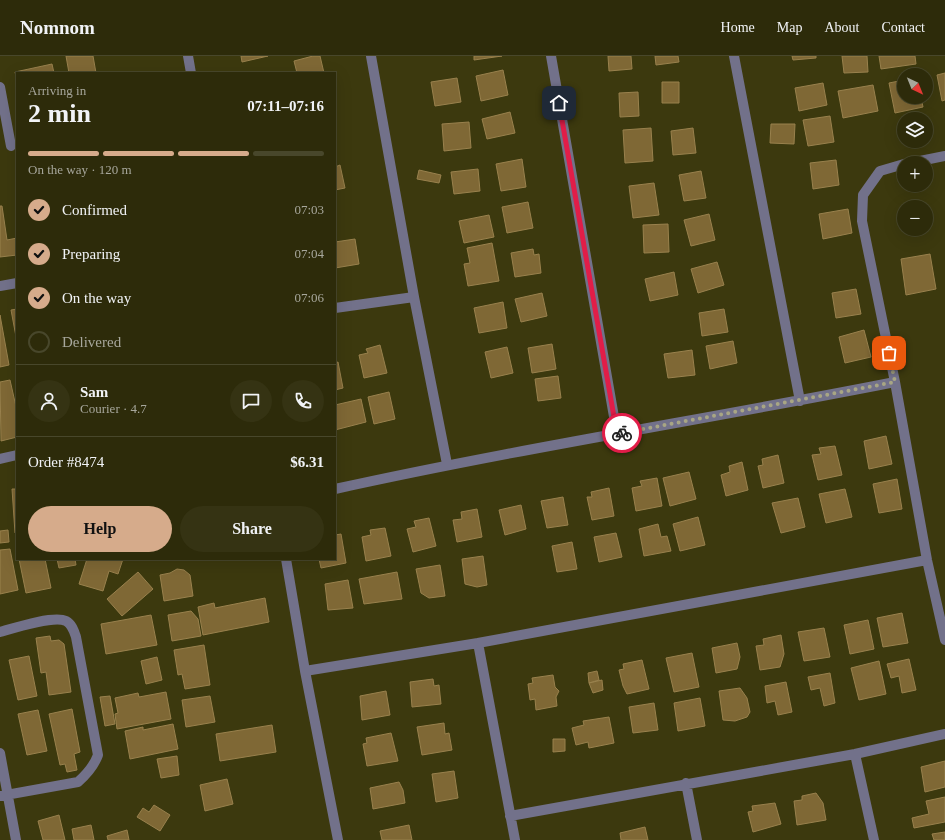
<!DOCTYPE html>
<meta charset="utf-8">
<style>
:root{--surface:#2d2b0a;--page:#353313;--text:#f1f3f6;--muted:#a7a79c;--line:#48472b;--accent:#d6ab8b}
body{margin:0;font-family:Georgia,serif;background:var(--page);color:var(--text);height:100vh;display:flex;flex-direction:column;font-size:15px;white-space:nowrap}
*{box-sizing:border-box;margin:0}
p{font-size:13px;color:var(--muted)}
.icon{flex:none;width:22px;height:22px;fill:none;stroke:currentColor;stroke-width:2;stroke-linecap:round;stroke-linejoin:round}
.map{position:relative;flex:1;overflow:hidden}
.sheet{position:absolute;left:16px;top:16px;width:320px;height:488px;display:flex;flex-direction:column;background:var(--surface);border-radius:0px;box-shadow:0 4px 16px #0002,0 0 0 1px var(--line)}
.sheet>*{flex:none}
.needle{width:26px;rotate:137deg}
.fabs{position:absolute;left:897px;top:12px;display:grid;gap:8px}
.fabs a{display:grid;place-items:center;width:36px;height:36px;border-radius:50%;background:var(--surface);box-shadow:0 4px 16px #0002,0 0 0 1px var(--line);font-size:20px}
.pin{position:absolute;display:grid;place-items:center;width:34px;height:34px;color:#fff;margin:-17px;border-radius:8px;box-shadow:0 2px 6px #0006}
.courier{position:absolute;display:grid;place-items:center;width:40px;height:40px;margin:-20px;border:3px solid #e11d48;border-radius:50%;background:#fff;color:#222;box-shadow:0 1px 5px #0007}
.overview em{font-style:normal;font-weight:600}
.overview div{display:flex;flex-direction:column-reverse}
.overview{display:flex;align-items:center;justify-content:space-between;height:68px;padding:0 12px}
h1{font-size:26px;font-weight:600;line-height:30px}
.bar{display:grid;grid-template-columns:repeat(4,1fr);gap:6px 4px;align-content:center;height:48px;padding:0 12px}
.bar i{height:5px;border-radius:3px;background:var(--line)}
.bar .selected{background:var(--accent)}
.bar p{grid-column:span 4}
.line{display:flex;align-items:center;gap:10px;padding:0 12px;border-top:1px solid var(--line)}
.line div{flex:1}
.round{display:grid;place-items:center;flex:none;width:42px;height:42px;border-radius:21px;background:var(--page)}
ol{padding:0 12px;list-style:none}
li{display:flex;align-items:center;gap:12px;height:44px}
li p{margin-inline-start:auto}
li .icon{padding:4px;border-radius:50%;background:var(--accent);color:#111;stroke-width:4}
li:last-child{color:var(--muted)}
li i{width:22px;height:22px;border:2px solid var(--line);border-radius:50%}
.primary-button{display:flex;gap:8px;margin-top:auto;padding:8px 12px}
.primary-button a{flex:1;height:46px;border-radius:24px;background:var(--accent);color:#111;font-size:16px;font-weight:600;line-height:46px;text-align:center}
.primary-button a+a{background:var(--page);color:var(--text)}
header{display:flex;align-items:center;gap:24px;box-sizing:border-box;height:56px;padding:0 20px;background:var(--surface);border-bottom:1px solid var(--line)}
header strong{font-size:19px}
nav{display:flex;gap:22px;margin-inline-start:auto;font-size:14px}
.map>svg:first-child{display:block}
</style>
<header>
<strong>Nomnom</strong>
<nav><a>Home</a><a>Map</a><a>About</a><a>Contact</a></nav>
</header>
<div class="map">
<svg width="945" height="784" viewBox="0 0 945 784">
<rect width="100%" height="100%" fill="#3c390e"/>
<path fill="#7f6835" stroke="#99814d" d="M66,0h27l3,17h-27z
M241,0h27l-26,6z
M313,0h7l4,17h-27l-3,-12z
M474,0h28l-28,4z
M608,0h23l1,13 -23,2z
M655,0h23l1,6 -23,3z
M792,0h24v2l-23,2z
M842,0h25l1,16 -24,1z
M879,0h36l1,8 -35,5z
M52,8l2,9h-37v7l-2,-8z
M503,14l5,25 -27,6 -5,-25z
M945,17v27l-3,1 -5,-26z
M457,22l4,24 -26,4 -4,-24z
M904,24v17h17l2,10 -28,6 -6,-30z
M662,26h17v21h-17z
M823,27l4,22 -28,6 -4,-23z
M873,29l5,26 -35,7 -5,-27z
M638,36l1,24 -19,1 -1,-24z
M510,56l5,21 -28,6 -5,-20z
M830,60l4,26 -26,4 -5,-26z
M469,66l2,26 -27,3 -2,-27z
M771,68h24l-1,20 -24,-1z
M651,72l2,33 -28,2 -2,-33z
M693,72l3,25 -23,2 -2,-24z
M522,103l4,28 -25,4 -5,-27z
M836,104l3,25 -26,4 -3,-26z
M340,109l5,23 -10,2v-23z
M478,113l2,22 -26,3 -3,-22z
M419,114l22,5 -2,8 -22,-4z
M701,115l5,27 -22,3 -5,-26z
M654,127l5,32 -26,3 -4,-32z
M528,146l5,26 -26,5 -5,-26z
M0,150h2l5,34 10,-2v17l-17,2z
M848,153l4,24 -29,6 -4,-25z
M709,158l6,26 -24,6 -7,-26z
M489,159l5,22 -30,6 -5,-22z
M668,168l1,28 -25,1 -1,-28z
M355,183l4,25 -24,4v-26z
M492,187l7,38 -31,5 -4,-22 6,-1 -3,-15z
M533,193l1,6 5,-1 2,19 -26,4 -4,-24z
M930,198l6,35 -30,6 -5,-36z
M717,206l7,23 -26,8 -7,-24z
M674,216l4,23 -28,6 -5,-22z
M856,233l5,25 -25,4 -4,-25z
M542,237l5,23 -26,6 -6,-23z
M503,246l4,26 -28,5 -5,-25z
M17,253v33l-6,-32z
M724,253l4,23 -26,4 -3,-23z
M0,259l9,50 -9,2z
M864,274l7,27 -26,6 -6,-26z
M733,285l4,22 -27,6 -4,-23z
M552,288l4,25 -24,4 -4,-25z
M380,289l7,28 -23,5 -5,-23 9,-2 -2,-4z
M507,291l6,26 -22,5 -6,-26z
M692,294l3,25 -27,3 -4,-24z
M338,306l5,26 -8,2v-27z
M558,320l3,22 -23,3 -3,-22z
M10,324l7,31v26l-16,4 -1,-59z
M389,336l6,27 -21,5 -6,-27z
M361,343l5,23 -31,8v-25z
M886,380l6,28 -23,5 -5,-28z
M835,390l7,29 -24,5 -6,-25 9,-1 -2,-6z
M778,399l6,28 -21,5 -5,-22 5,-1 -1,-6z
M742,406l6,28 -22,6 -5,-21 9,-3 -1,-6z
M689,416l7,27 -26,7 -7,-28z
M657,422l5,28 -26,5 -4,-23 10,-2 -2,-5z
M897,423l5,30 -23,4 -6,-29z
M609,432l5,28 -22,4 -5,-23h5l-1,-5z
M12,433h5v44h-2z
M845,433l7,28 -26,6 -7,-29z
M563,441l5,28 -21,3 -6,-27z
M798,442l7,29 -24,6 -9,-30z
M521,449l5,24 -21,6 -6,-25z
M477,453l5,28 -25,5 -4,-22 9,-1 -1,-7z
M698,461l7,28 -25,6 -7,-27z
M429,462l7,28 -23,6 -6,-23 9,-2 -2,-6z
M658,468l3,13 6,-1 4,15 -27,5 -5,-27z
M385,472l6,28 -25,5 -4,-24 9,-2 -1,-5z
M8,474l1,12 -9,1v-12z
M616,477l6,24 -23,5 -5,-25z
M341,478l5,29 -25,5 -2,-9h16v-24z
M572,486l5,27 -20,3 -5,-26z
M10,493l8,41 -18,4v-44z
M483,500l4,29 -10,2 -12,-3 -3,-25z
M19,503h26l6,29 -25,5z
M57,503h18l1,6 -17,3z
M87,503h36l-5,15 -9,-3 -6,20 -24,-7z
M440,509l5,31 -16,2 -8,-5 -5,-24z
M177,513l7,1 6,5 3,21 -29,5 -4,-26 10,-2z
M138,516l15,17 -31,27 -15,-17z
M397,516l5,27 -38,5 -5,-25z
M348,524l5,28 -25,2 -3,-26z
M265,542l4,24 -66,13 -5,-28 16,-4 1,5z
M191,555l7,8 3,17 -29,5 -4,-26z
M902,557l6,30 -25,4 -6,-29z
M151,559l6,30 -51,9 -5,-30z
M868,564l6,29 -24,5 -6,-29z
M824,572l6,29 -26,4 -6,-29z
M781,579l3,19 -4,13 -20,3 -4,-24 8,-1 -1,-6z
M50,580l1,5 8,-1 5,4 7,48 -22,3 -3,-23 -5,1 -5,-35z
M737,587l3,14 -3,12 -21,4 -4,-25z
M204,589l6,40 -25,4 -3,-15 -4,1 -4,-25z
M692,597l7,34 -25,5 -8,-34z
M29,600l8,40 -19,4 -9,-40z
M157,601l5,23 -16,4 -5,-23z
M909,603l7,31 -14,3 -3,-17 -8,2 -4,-14z
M642,604l7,29 -22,5 -4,-8 -4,-16 5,-1 -1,-5z
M879,605l7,33 -27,6 -8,-32z
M597,615l2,9 -10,3 -1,-10z
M830,617l5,30 -11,3 -4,-18 -9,2 -3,-13z
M553,619l2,12 4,4 -3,6 1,9 -21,4 -1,-11 -5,1 -2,-16 5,-1 -1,-5z
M433,623l1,7 5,-1 2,19 -29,3 -2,-25z
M602,624l1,10 -10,3 -4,-10z
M786,626l6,30 -14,3 -3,-14 -8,2 -2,-17z
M740,632l7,10 3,14 -3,5 -12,4 -12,-1 -4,-29z
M386,635l4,24 -28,5 -2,-24z
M166,636l5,27 -54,10 -2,-15 3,-1 -3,-15 23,-5 1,4z
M110,640l5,28 -10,2 -5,-29z
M210,640l5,26 -29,5 -4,-27z
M700,642l5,28 -27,5 -4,-28z
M654,647l4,27 -25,3 -4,-26z
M72,653l8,43 -6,2 3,16 -10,2 -2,-8 -5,1 -11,-51z
M38,654l9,41 -20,4 -9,-41z
M609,661l5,26 -25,5 -1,-6 -12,3 -4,-17 12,-3 -1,-4z
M444,667l1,11 4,-1 3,17 -30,5 -5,-28z
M173,668l5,25 -48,10 -5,-28 18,-4v3z
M272,669l4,27 -56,9 -4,-27z
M391,677l7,28 -31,5 -4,-22 4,-1 -1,-5z
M553,683h12v12l-12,1z
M177,700l2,19 -18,3 -4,-19z
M945,705v26l-20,5 -4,-25z
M454,715l4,27 -22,4 -4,-28z
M227,723l6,25 -28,7 -5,-26z
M399,726l4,8 2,13 -32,6 -3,-21z
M816,737l7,10 3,17 -29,5 -3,-24 8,-1v-4z
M945,741v25l-31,6 -2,-10 17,-4 -3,-13z
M775,747l6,21 -28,8 -5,-20 5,-1 -1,-5z
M154,749l16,10 -10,16 -23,-14 6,-9 6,4z
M59,759l6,25h-22l-5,-19z
M91,769l3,15h-20l-2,-11z
M409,769l3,15h-30l-2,-9z
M645,771l3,13h-27l-1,-7z
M127,774l2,10h-21l-1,-4z
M945,776v8h-11l-2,-6z"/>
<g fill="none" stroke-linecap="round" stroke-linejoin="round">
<path stroke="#72718a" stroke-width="10" d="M188,0l3,17
M371,0l43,241
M551,0l66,378
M734,0l66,345
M0,31l11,59
M910,107l35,-7
M904,108l-24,7 -17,24 -1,26 33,161 32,178 18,80
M0,230l17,-3
M335,252l79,-11 33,167
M0,403l17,-4
M335,433c186,-41 373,-70 560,-107
M286,503l19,112 33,169
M0,576c14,-4 54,-17 66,-11 6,3 8,10 10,16l22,118c-4,11 -11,19 -20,27l-78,14
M305,615l173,-28
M0,697l16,87
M855,698l19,86
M686,727l11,57
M510,760l345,-62 90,-20
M515,784l-37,-197 449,-83"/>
</g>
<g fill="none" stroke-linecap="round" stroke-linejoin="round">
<path stroke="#a8a684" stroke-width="4" stroke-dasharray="0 7.2" d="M622,377l273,-51 -6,-29"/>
<path stroke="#e11d48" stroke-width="5" d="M559,47l58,331 5,-1"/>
</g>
</svg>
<div class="fabs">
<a><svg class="needle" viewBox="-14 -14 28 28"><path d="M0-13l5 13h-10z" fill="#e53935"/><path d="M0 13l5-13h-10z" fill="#a7a79c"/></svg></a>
<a><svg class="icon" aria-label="layers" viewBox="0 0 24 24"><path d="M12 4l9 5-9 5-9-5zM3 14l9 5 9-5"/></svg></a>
<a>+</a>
<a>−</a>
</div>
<div class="pin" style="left:889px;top:297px;background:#ea580c"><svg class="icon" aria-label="bag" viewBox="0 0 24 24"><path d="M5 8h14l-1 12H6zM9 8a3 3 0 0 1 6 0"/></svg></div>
<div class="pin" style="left:559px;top:47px;background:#1f2937"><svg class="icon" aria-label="home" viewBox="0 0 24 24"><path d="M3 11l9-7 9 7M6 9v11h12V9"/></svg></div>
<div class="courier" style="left:622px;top:377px"><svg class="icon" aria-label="bike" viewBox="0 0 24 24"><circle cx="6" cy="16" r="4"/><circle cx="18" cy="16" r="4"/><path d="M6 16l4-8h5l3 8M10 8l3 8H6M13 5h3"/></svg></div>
<section class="sheet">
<div class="overview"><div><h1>2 min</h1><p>Arriving in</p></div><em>07:11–07:16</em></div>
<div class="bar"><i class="selected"></i><i class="selected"></i><i class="selected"></i><i></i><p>On the way · 120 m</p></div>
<ol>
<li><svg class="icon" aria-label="check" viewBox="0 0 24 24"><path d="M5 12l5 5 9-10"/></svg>Confirmed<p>07:03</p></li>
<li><svg class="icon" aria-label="check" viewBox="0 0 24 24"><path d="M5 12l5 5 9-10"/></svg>Preparing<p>07:04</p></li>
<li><svg class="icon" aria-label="check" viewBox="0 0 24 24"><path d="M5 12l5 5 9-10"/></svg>On the way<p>07:06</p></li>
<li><i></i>Delivered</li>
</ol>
<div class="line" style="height:72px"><a class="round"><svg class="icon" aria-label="person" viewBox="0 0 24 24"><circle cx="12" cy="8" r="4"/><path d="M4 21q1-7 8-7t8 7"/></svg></a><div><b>Sam</b><p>Courier · 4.7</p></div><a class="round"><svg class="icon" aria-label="chat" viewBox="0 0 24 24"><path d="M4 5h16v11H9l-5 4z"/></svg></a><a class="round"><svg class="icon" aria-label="phone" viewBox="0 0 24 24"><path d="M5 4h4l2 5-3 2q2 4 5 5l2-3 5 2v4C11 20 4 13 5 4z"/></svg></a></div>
<div class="line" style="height:52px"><div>Order #8474</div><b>$6.31</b></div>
<div class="primary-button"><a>Help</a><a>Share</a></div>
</section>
</div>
